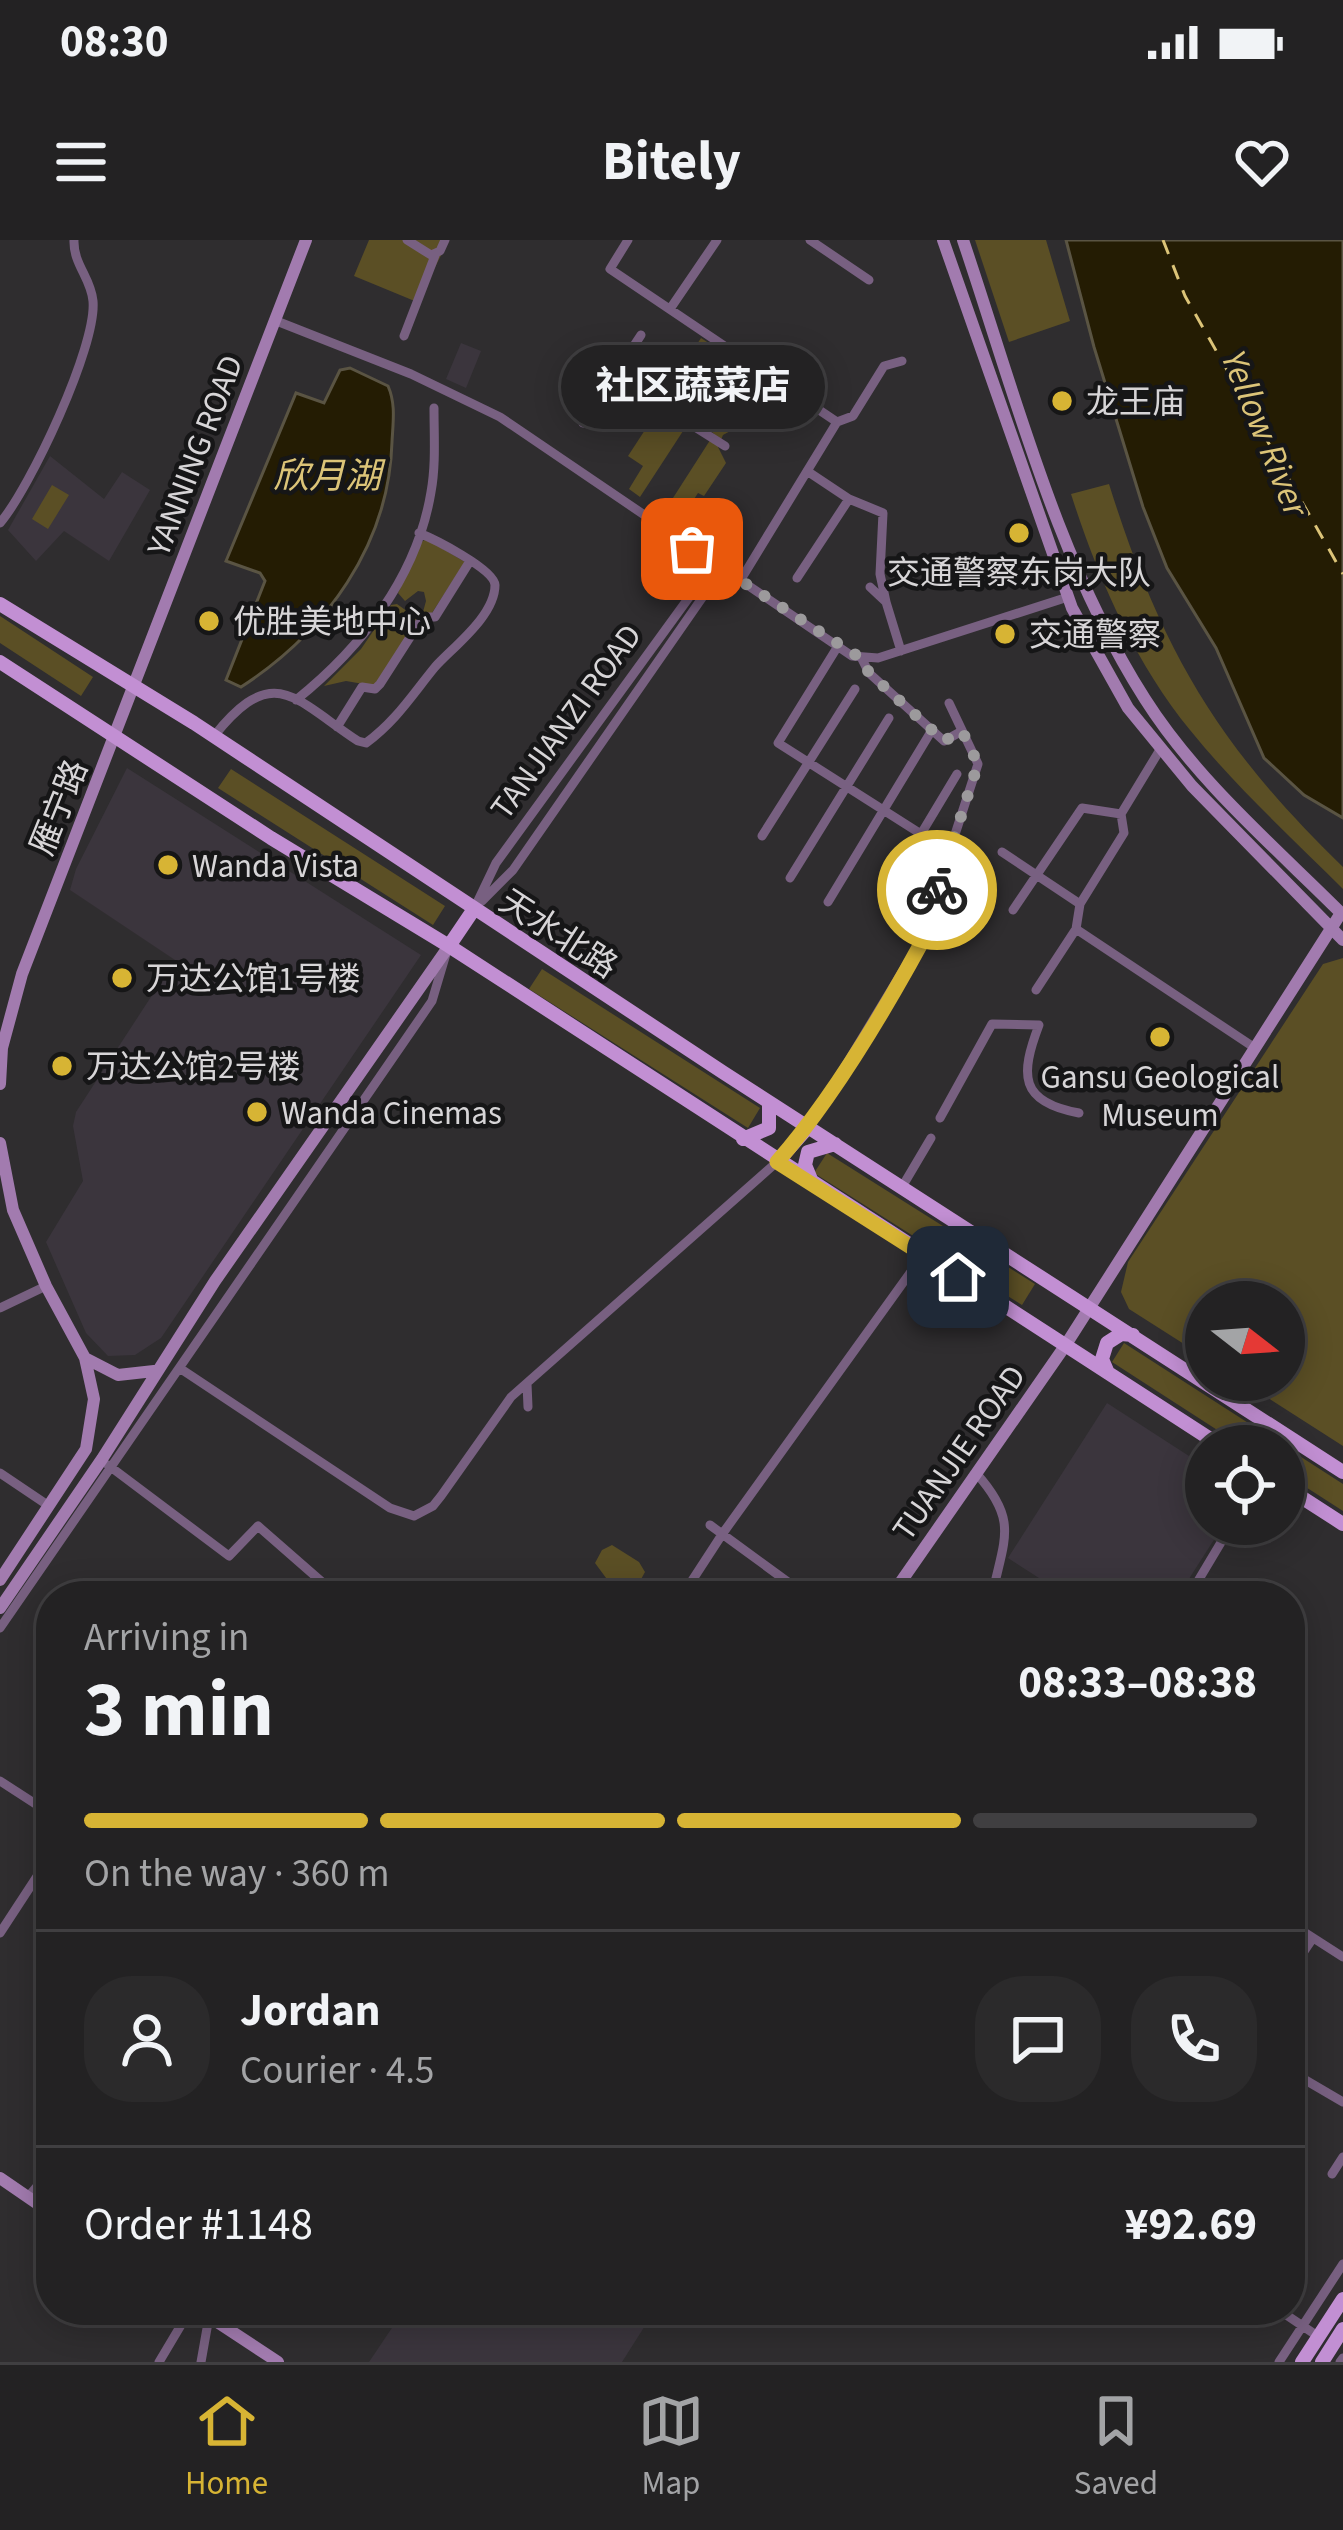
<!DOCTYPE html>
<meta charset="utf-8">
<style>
:root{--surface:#232223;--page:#2b2a2b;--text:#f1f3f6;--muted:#a3a4a6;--line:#403f41;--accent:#d7b434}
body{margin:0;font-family:"Source Sans 3","Noto Sans SC",sans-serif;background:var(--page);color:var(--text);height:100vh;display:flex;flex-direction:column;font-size:45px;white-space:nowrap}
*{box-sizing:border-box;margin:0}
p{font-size:39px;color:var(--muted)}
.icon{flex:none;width:66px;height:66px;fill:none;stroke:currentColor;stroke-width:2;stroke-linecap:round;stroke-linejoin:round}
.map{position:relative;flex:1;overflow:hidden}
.details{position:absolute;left:36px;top:1341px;width:1269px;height:744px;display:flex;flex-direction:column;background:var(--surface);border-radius:48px;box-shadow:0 6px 30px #0003,0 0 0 3px var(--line)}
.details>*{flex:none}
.needle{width:78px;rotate:107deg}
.controls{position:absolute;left:1185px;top:1041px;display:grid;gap:24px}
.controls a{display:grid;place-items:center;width:120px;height:120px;border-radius:50%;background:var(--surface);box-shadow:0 6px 30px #0003,0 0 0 3px var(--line);font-size:60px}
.pin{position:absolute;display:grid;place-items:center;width:102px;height:102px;color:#fff;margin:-51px;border-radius:24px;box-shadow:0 6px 18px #0006}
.courier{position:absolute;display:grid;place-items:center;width:120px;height:120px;margin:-60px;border:9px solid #d7b434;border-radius:50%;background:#fff;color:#222;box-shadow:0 3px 15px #0007}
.bubble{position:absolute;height:84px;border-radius:42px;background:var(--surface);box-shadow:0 6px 30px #0003,0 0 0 3px var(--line);font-size:39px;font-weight:700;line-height:84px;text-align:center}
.headline em{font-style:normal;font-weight:700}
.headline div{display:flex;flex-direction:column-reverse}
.headline{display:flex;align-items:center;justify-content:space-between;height:204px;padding:0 48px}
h1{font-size:78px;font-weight:700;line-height:90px}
.bar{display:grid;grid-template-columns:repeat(4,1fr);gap:18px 12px;align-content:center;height:144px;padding:0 48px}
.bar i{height:15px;border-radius:9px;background:var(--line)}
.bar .current{background:var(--accent)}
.bar p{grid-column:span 4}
.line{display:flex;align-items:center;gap:30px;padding:0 48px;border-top:3px solid var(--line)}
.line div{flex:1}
.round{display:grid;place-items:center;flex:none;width:126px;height:126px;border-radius:48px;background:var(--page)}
.status{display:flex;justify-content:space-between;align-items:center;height:84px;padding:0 60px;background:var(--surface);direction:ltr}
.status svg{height:33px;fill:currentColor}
header{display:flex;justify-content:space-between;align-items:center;height:156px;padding:0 48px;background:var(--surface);font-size:54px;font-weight:700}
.menu{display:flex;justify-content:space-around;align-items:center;height:168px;border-top:3px solid var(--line);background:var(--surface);font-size:33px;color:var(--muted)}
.menu a{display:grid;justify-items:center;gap:6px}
.menu .current{color:var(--accent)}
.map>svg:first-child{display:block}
</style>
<div class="status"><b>08:30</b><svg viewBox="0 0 49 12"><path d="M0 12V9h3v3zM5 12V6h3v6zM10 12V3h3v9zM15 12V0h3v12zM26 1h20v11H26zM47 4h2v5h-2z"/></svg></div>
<header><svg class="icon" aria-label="menu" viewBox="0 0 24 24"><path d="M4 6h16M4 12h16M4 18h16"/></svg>Bitely<svg class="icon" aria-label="heart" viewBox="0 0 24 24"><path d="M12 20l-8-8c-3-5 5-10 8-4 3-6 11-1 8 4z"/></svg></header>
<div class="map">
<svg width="1343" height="2122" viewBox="0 0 1343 2122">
<rect width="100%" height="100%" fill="#2f2d2f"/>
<path fill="#3b353d" d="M461,103l20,8 -15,37 -20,-9z
M50,216l54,43 18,-27 28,18 -41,71 -45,-30 -28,30 -28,-31z
M127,528l294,187 -260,383 -26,17 -27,1 -22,-23 -40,-91 37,-61 -10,-55 3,-14 99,-152 -105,-70 6,-21z
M1107,1163l99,64v57h18l-46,72h-111l-59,-38z
M404,2070h251l-33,52h-253z"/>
<path fill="#5b4f25" d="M369,0h80l-32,62 -63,-26z
M975,0h71l24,81 -61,21z
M701,98l20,13 -40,62 -20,-13z
M741,143l26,17 -21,32 -12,-3 -11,6 -5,12 8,16 -22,33 -6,-3 -19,29 -15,-10 50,-78 -4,-4z
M658,170l27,18 -45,69 -11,-8 14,-23 -15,-10z
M1109,244c52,166 109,262 234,383v22c-52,-52 -107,-102 -153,-159 -55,-67 -93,-154 -119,-236z
M52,245l17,10 -21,34 -16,-10z
M426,299l39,23 -35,54 -7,-4 3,-11 -2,-9 -6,-1 -13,10 -7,-8 22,-50z
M397,364l21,15 -43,67 -29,-5 -22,5 37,-37 30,-44z
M0,376l93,61 -12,19 -81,-53z
M231,529l214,137 -12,19 -215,-137z
M1343,718v488l-103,-66h44v-78h-78v56l-77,-49 -8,-17 7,-30 195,-298z
M542,729l218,139 -12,20 -219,-139z
M827,913l208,131 -13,21 -208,-132z
M1124,1103l219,141v27l-59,-38v-27h-42l-130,-84z
M612,1305l27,17 6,10 -11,20 -25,-10 -14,-19 7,-13z"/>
<path fill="#241c03" stroke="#5a5443" stroke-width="3" d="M1066,0h277v578l-39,-23 -40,-37 -48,-110 -49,-80 -24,-61 -49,-160z
M350,128l38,18c8,18 5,36 4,56 -3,103 -66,190 -151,245l-15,-7 39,-99 -5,-8 -34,-12 70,-168 28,10 16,-33z"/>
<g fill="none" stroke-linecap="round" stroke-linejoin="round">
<path stroke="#dcc478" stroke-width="3" stroke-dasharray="15 12" stroke-linecap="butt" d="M1163,0l22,56 158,278"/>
<path stroke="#786081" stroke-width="9" d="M407,0l24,15 9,-4 5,-11
M628,0l-18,29 227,153 -97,159
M810,0l59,40
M670,69l47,-69
M274,80l137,54 89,43 352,239 26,2 190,-61
M404,96l32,-83
M614,136l111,70
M837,182l16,-6 31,-50 18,-5
M583,183l58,-88
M705,193l44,-71
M849,259l34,14 -3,61 6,28
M0,283c30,-35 97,-177 93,-222 -2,-23 -20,-37 -19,-61
M797,338l52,-79 -42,-28
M870,347l16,15 15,49
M838,406l-60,97 143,91 36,-60
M862,419l7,14 75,68 18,-10
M296,460c65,-52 121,-123 135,-208 5,-27 3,-56 3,-84
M337,487l25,-40 13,2 5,-5 43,-67h12l35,-56
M214,496c60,-75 80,-37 144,5l8,2c30,-22 46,-48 69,-76 18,-20 60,-51 60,-82 -1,-16 -61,-46 -76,-52
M1161,508l-40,66 3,19 -44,71 -4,25 179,119
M762,596l93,-147
M1002,612l78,52
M790,638l99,-160
M482,661l31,-31 205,-295
M828,662l104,-172
M474,669l22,-46 202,-278 24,-16
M1013,670l69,-102 39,6
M1036,750l40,-61
M940,878l52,-94 47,1c-19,50 -20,77 40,88
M809,886l128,-212 -6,-6 47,-144 -29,-61
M902,947l29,-49
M0,1068l46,-22
M181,1129l209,139 24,8 19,-10 8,-10 70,-99 266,-235
M527,1144l1,23
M108,1225l121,91 29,-30 80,70
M0,1233l49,33
M976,1233c43,48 28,65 16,123
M710,1285l97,71
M682,1356l41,-63 200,-278
M1189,1356l43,-72
M0,1388l432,-627 14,-47
M0,1541l51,33
M1290,1683l53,34
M0,1693l51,-78
M1290,1732l23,-34
M1290,1831l53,31
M1332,1934l11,-17
M28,1957l23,-27
M1279,2070l40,27
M159,2122l31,-52
M201,2122l8,-45
M1279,2122l64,-98
M1340,2122l3,-4"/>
<path stroke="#a27baf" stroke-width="12" d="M943,0l129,368 56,100 64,78 151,154
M963,0c52,154 94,321 182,459 52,82 130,148 198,216
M0,844l2,-36 20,-74 284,-734
M0,903l13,67 33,76 39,72 9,41 -8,50 -86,131
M85,1118l33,17 36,-4
M891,1356l174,-250 276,-433
M0,1368l102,-149 113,-178 234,-335
M0,1938l51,35
M199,2070l79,52"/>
<path stroke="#c28fd3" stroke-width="14" d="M0,364l194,119 530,350 619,399
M0,422l271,176 178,108 772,500
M449,706l25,-37
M743,899l26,-11v-26
M777,922l32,-36
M812,942l-7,-17 3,-13 27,-8
M1108,1133l-6,-14 5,-16 14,-9 12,1
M1284,1246l59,38
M1302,2122l41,-63
M1322,2122l21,-33"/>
</g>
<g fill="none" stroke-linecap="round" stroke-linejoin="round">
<path stroke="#9c9a9c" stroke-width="12" stroke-dasharray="0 21.6" d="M692,309l170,110 7,14 75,68 18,-10 16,33 -41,126"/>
<path stroke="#d7b434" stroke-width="15" d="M937,650l-5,18 5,6c-43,81 -99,179 -160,248l181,115"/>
</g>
<g fill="#d7b434" stroke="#161617" stroke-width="4.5">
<circle cx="1062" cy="161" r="12"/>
<circle cx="1019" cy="293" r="12"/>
<circle cx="209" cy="381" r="12"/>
<circle cx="1005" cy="394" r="12"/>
<circle cx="168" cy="625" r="12"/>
<circle cx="122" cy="738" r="12"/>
<circle cx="1160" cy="797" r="12"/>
<circle cx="62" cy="826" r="12"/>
<circle cx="257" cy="872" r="12"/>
</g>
<g text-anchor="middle" stroke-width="9" stroke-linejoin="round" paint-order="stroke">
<g font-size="33" fill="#d7d5d7" stroke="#161617" text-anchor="start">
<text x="1086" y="173">龙王庙</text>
<text x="1019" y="344" text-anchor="middle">交通警察东岗大队</text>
<text x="233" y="393">优胜美地中心</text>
<text x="1029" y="406">交通警察</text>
<text x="192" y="637">Wanda Vista</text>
<text x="146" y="750">万达公馆1号楼</text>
<text x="86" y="838">万达公馆2号楼</text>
<text x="1160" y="848" text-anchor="middle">Gansu Geological<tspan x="1160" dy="38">Museum</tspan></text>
<text x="281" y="884">Wanda Cinemas</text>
</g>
<g font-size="33" fill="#d7d5d7" stroke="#161617">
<text transform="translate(194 215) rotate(-69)" y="12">YANNING ROAD</text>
<text transform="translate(565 481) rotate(-54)" y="12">TANJIANZI ROAD</text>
<text transform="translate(58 567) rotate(-68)" y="12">雁宁路</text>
<text transform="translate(559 693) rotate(33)" y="12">天水北路</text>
<text transform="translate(958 1212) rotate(-55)" y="12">TUANJIE ROAD</text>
</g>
<g font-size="36" font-style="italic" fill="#dcc478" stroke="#161617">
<text transform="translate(1266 193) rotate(68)" y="13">Yellow River</text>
<text x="327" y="248">欣月湖</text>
</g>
</g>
</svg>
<div class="controls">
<a><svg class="needle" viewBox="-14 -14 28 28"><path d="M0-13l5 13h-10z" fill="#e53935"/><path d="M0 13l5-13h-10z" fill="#a3a4a6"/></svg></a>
<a><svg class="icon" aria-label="locate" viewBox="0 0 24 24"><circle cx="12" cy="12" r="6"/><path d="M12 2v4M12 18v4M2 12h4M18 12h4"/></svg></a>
</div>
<div class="pin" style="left:692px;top:309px;background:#ea580c"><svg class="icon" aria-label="bag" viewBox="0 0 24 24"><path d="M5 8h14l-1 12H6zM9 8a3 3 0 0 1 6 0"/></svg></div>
<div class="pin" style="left:958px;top:1037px;background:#1f2937"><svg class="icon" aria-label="home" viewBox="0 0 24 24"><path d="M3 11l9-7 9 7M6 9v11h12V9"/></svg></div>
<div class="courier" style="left:937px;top:650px"><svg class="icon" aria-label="bike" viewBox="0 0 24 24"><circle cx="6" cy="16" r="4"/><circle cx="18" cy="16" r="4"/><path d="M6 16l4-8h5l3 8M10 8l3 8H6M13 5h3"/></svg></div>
<div class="bubble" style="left:561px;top:105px;width:264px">社区蔬菜店</div>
<section class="details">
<div class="headline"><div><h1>3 min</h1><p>Arriving in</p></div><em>08:33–08:38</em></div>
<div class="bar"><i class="current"></i><i class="current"></i><i class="current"></i><i></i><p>On the way · 360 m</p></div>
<div class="line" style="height:216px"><a class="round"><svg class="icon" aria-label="person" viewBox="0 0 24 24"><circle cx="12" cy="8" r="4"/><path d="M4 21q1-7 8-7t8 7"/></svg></a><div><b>Jordan</b><p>Courier · 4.5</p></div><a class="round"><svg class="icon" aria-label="chat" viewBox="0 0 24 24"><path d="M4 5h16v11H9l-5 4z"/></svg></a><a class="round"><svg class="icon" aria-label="phone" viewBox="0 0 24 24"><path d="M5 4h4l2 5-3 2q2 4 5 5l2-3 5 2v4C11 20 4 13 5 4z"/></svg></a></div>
<div class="line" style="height:156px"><div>Order #1148</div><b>¥92.69</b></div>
</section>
</div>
<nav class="menu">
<a class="current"><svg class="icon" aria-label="home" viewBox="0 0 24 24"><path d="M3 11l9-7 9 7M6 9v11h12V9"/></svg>Home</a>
<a><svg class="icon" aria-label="map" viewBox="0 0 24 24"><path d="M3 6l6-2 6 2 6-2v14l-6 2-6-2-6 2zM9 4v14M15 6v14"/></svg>Map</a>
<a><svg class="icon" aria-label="saved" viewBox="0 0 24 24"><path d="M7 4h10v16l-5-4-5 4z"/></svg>Saved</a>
</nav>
